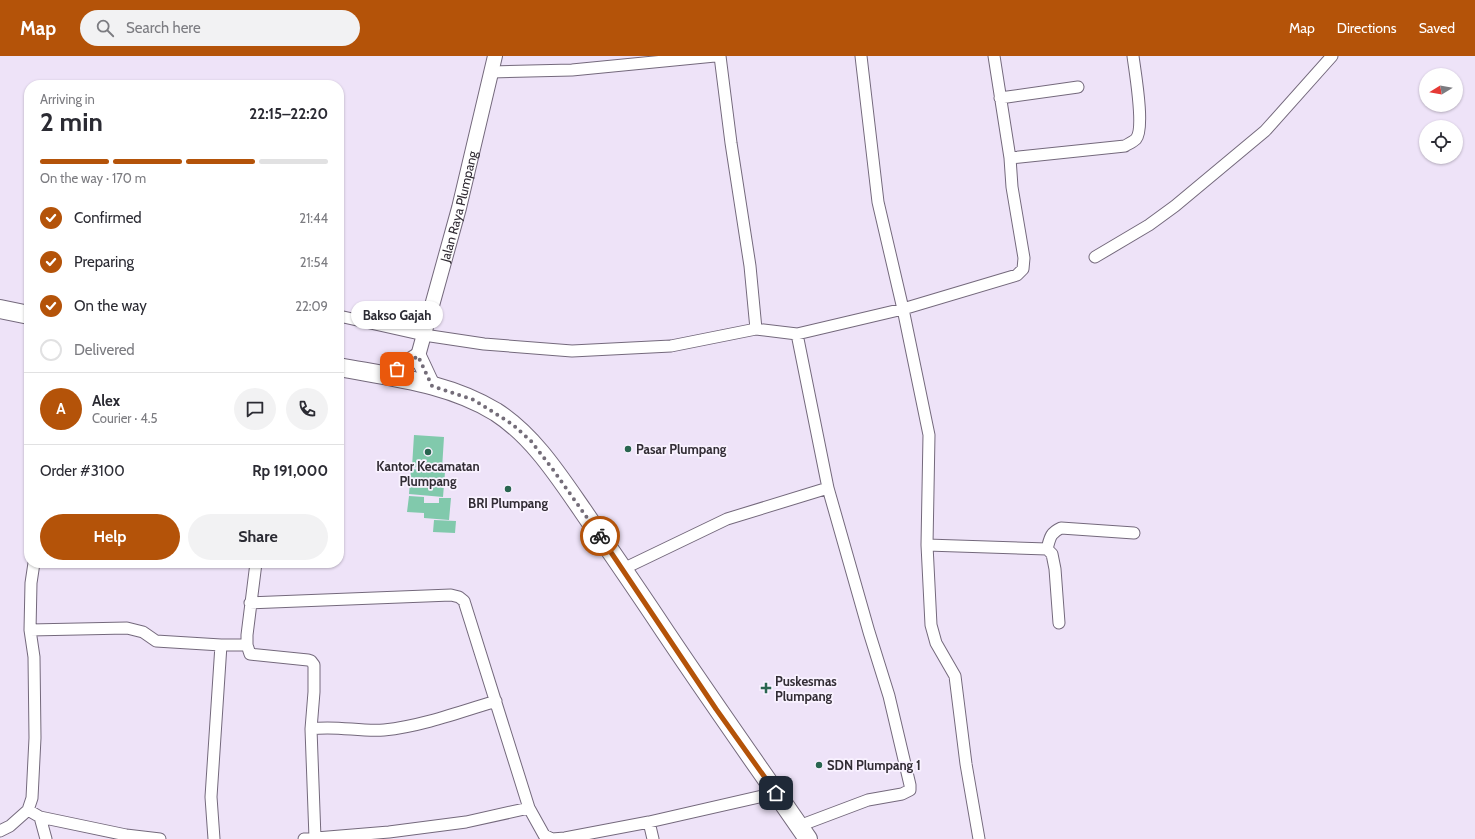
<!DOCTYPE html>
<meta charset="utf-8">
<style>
:root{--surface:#fff;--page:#f2f2f3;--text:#2b2b33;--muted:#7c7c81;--line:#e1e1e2;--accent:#b45309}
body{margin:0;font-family:Cabin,sans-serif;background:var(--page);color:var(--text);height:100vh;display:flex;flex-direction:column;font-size:15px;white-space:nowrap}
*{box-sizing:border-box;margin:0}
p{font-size:13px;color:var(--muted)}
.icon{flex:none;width:22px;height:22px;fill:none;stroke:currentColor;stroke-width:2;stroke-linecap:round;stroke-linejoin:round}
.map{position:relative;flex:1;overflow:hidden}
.drawer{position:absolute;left:24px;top:24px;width:320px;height:488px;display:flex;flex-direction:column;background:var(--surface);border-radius:16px;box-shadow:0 1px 3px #0004}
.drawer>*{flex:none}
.needle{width:26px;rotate:259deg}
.tools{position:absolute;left:1419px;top:12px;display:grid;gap:8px}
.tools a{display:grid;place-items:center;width:44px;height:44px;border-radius:50%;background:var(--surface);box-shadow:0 1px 3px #0004;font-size:20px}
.pin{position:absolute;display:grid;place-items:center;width:34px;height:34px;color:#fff;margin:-17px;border-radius:8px;box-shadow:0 2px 6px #0006}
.courier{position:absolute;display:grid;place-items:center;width:40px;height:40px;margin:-20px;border:3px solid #b45309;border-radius:50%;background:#fff;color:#222;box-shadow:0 1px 5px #0007}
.bubble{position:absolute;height:28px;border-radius:14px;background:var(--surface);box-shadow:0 1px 3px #0004;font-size:13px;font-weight:800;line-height:28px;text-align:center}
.summary em{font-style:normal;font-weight:800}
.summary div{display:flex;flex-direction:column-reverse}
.summary{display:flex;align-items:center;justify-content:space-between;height:68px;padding:0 16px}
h1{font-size:26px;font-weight:800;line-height:30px}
.bar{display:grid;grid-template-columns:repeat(4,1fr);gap:6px 4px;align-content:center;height:48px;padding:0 16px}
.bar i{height:5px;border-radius:3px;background:var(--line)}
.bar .selected{background:var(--accent)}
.bar p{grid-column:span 4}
.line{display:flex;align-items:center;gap:10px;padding:0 16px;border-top:1px solid var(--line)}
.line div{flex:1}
.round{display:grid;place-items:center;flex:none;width:42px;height:42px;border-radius:21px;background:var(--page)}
ol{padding:0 16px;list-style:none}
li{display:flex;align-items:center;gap:12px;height:44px}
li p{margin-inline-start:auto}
li .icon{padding:4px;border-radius:50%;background:var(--accent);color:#fff;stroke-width:4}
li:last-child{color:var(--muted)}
li i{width:22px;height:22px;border:2px solid var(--line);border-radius:50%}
.cta{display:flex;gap:8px;margin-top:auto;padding:8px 16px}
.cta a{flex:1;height:46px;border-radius:24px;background:var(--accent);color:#fff;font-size:16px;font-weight:800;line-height:46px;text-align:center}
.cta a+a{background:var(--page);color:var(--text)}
header{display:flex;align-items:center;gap:24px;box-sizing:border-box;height:56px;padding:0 20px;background:var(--accent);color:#fff}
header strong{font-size:19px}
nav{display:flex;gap:22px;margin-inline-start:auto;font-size:14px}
.search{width:280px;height:36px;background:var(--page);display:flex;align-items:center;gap:10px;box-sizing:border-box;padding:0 14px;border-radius:22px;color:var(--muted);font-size:15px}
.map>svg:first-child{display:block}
</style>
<header>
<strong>Map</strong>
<div class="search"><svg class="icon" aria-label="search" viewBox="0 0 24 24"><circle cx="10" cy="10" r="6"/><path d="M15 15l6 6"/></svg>Search here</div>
<nav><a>Map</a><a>Directions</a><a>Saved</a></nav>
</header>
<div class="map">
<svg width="1475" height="783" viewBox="0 0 1475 783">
<rect width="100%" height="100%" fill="#eee3f8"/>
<path fill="#81c9ac" d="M414,379l30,2 -2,32 -30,-2z
M411,413l34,3 -2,25 -34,-3z
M409,440l15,1v6h15v-5h12l-2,22 -25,-2v-5l-17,-1z
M434,464l22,1 -1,12 -22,-1z"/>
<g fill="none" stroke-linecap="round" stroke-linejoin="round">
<defs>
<path id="minor" d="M720,0l11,87 19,123 6,63
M861,0l17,146 25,107 26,126 -2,110 4,80 5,18 19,33 11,88 13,75
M491,16l81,-2 143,-14
M1000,42l78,-11
M1010,102l115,-12c3,-2 8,-4 11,-7 9,-11 -1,-67 -3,-83
M1095,201l54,-32 26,-19 90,-75 67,-75
M339,260l85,19 60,9 88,7 99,-5 85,-17 41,5 106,-25 114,-34 6,-6 1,-11 -12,-71 -2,-29 -16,-102
M797,278l31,154 41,144 20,64 21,89v5l-8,4 -34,6 -69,26
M927,489l120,4 5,5 3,15 4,54
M1047,493c3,-11 3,-16 14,-21l73,5
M256,507l-9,72v10l3,9 58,6 3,1 3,4v27l-3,37c24,-4 49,3 73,1 38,-4 76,-18 112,-29
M623,513l104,-50 101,-31
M250,547l201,-8 8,2 5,4 65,207 15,27 8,4 13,-1 84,-16 127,-29
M30,574l97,-2 16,4 13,9 65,4h26
M311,673l4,109
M28,754l12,7 86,18 34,4
M40,761l6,22
M649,766l4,17
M0,775l10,-5 18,-16 4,-12 3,-60 -1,-81 -4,-27 1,-47 3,-20
M214,783l-3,-42 10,-152
M304,783l85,-7 77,-10 63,-14"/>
<g id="tertiary">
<path id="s1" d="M418,300l41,-148 36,-152"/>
</g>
<path id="secondary" d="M386,320l32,-20 14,30"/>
<path id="primary" d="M0,253l29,6
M339,311c53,10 110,16 157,45 37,24 62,63 87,99 24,35 49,71 73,107 49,74 101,147 152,221"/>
</defs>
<use href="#minor" stroke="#74697c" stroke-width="13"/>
<use href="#tertiary" stroke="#74697c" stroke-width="16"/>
<use href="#secondary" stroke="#74697c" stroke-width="18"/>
<use href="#primary" stroke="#74697c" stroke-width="20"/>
<use href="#minor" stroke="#fff" stroke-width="11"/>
<use href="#tertiary" stroke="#fff" stroke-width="14"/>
<use href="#secondary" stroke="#fff" stroke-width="16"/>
<use href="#primary" stroke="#fff" stroke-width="18"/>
</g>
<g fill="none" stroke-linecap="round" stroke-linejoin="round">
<path stroke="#746d79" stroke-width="4" stroke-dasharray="0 7.2" d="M397,313l21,-13 14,30 42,14 38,24 19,17 23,30 46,65"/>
<path stroke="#b45309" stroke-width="5" d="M600,480l116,173 60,84"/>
</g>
<g fill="#296550" stroke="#f9f2ff" stroke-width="1.5">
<circle cx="628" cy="393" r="4"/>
<circle cx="428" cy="396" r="4"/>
<circle cx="508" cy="433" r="4"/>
<path d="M764 626h4v4h4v4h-4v4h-4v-4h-4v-4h4z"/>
<circle cx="819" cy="709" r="4"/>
</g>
<g text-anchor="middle" stroke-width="3.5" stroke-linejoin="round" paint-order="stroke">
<g font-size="13" fill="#322d35" stroke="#f9f2ff">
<text dy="5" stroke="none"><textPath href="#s1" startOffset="155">Jalan Raya Plumpang</textPath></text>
</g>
<g font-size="13" font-weight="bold" fill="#322d35" stroke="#f9f2ff" text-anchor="start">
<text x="636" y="398">Pasar Plumpang</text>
<text x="428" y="415" text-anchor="middle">Kantor Kecamatan<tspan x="428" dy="15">Plumpang</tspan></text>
<text x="508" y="452" text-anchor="middle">BRI Plumpang</text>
<text x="775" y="630">Puskesmas<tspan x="775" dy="15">Plumpang</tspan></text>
<text x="827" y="714">SDN Plumpang 1</text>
</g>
</g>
</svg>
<div class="tools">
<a><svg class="needle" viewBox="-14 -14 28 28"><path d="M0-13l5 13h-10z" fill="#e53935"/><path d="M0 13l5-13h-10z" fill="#7c7c81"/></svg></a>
<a><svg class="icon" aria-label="locate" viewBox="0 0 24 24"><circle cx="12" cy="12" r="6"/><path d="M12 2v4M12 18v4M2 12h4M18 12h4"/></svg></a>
</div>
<div class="pin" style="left:397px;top:313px;background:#ea580c"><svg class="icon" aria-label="bag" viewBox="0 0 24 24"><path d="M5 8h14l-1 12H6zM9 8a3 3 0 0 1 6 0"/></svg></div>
<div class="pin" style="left:776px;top:737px;background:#1f2937"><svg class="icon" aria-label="home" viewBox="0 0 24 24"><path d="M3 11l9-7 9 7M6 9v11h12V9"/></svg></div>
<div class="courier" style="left:600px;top:480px"><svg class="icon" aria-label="bike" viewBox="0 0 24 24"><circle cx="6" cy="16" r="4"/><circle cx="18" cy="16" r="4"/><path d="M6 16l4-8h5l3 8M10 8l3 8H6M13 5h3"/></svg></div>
<div class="bubble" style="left:351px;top:245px;width:92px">Bakso Gajah</div>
<section class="drawer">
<div class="summary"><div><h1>2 min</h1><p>Arriving in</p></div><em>22:15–22:20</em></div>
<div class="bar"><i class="selected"></i><i class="selected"></i><i class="selected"></i><i></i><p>On the way · 170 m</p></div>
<ol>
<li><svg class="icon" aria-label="check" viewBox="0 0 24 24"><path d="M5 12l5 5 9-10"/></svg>Confirmed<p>21:44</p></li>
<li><svg class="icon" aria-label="check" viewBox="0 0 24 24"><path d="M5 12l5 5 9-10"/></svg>Preparing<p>21:54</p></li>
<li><svg class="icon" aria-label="check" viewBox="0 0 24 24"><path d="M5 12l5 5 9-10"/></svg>On the way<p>22:09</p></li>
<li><i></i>Delivered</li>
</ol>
<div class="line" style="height:72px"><b class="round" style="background:var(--accent);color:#fff">A</b><div><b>Alex</b><p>Courier · 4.5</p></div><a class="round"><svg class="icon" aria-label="chat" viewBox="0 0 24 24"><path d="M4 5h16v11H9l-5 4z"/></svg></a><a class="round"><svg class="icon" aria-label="phone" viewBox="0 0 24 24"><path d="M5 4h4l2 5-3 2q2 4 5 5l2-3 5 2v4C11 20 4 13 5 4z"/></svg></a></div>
<div class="line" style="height:52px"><div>Order #3100</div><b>Rp 191,000</b></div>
<div class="cta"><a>Help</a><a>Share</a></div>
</section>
</div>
